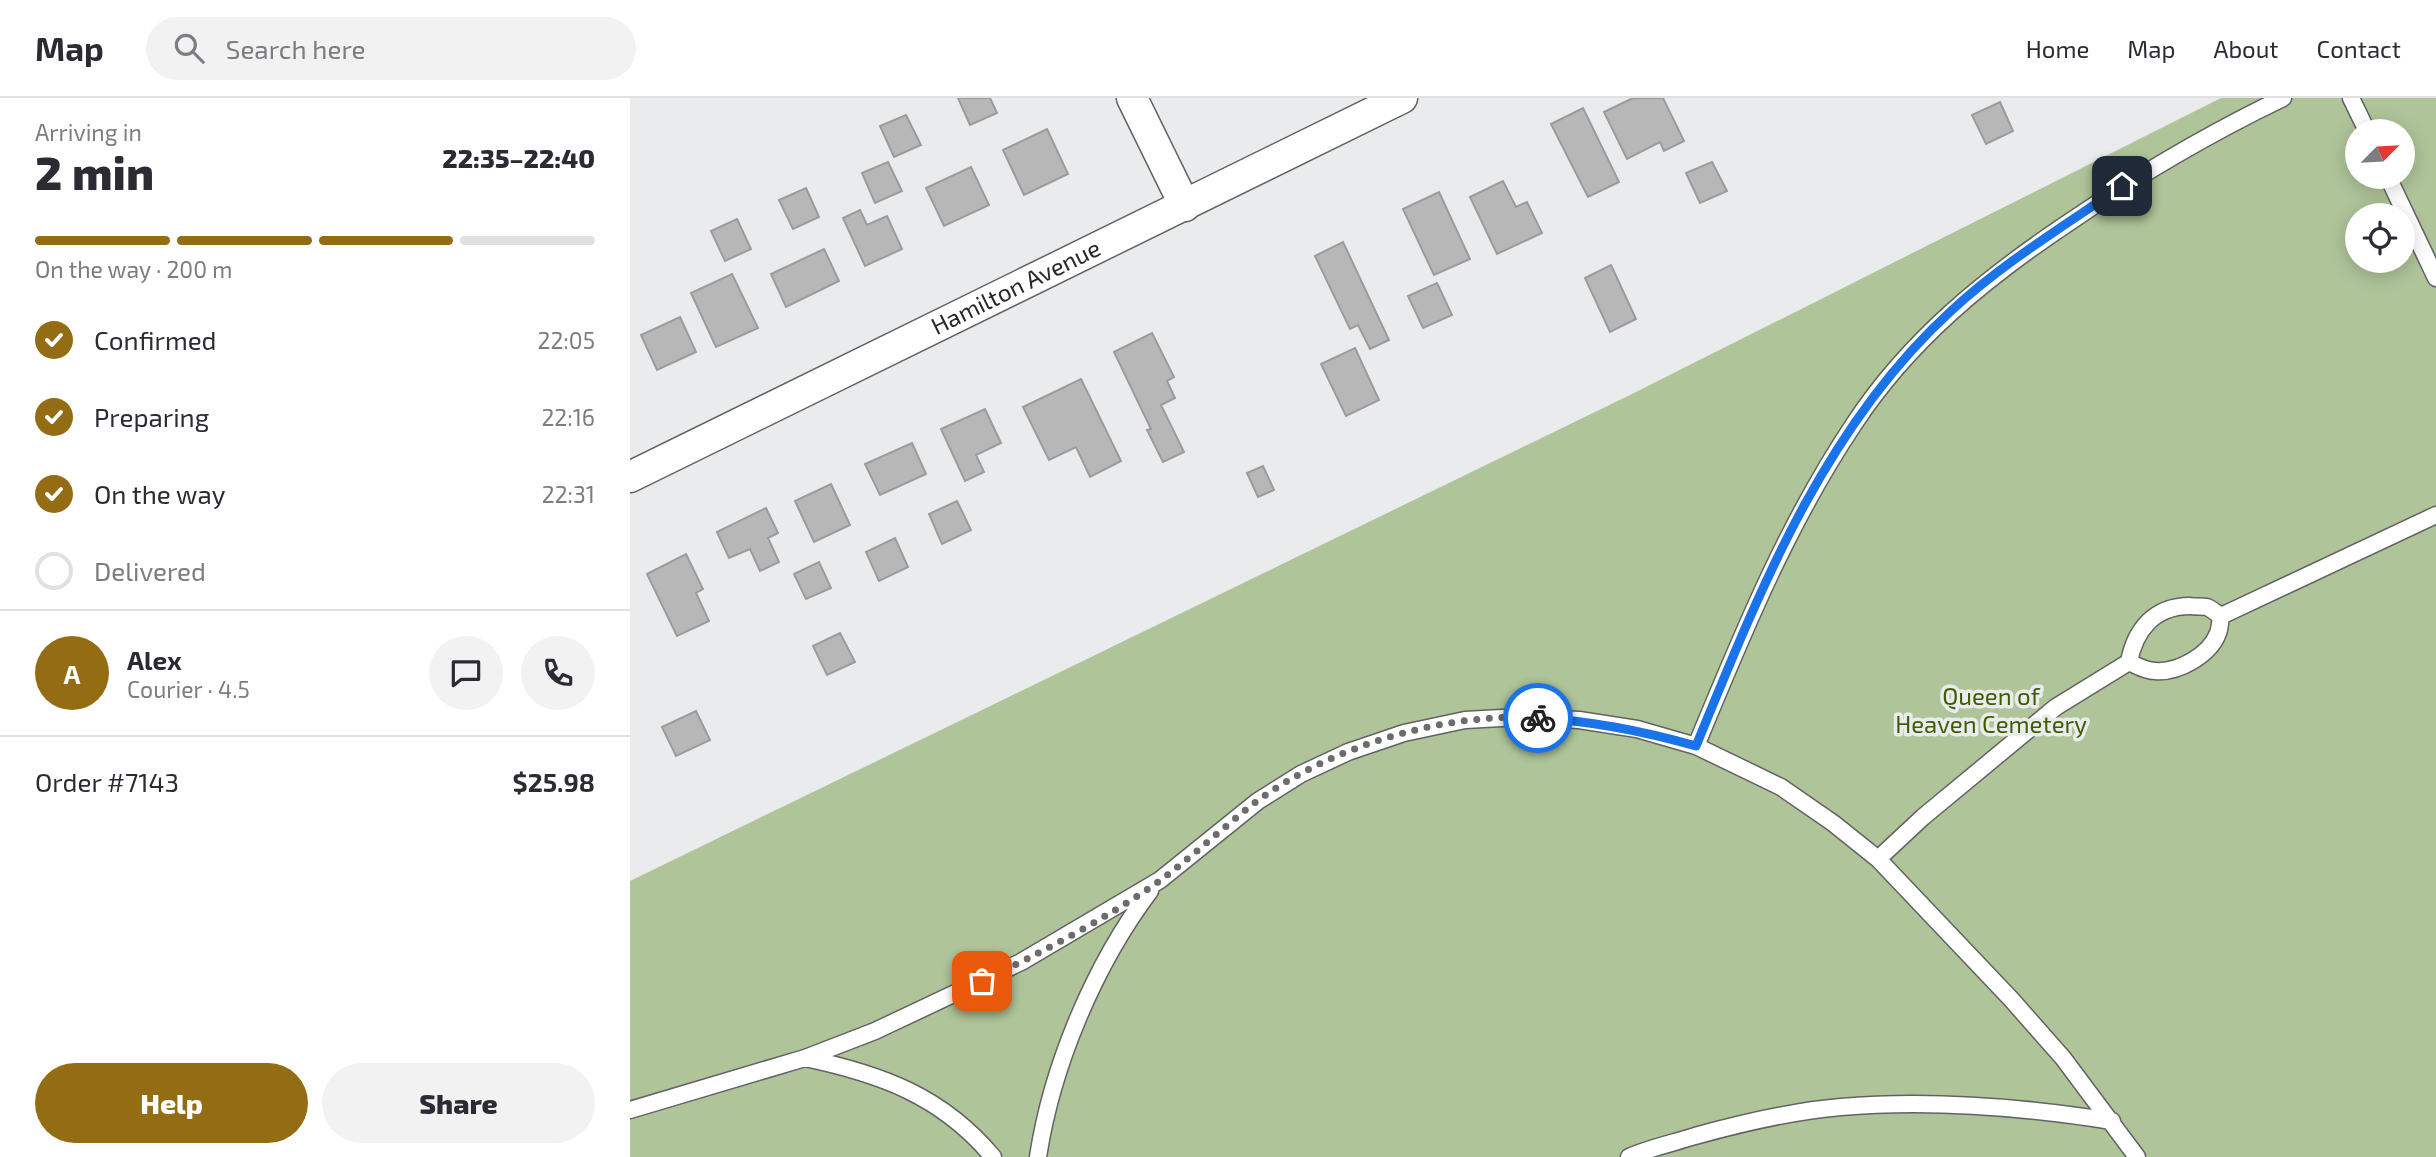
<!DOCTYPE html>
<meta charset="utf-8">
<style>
:root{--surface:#fff;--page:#f2f2f3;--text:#2b2b33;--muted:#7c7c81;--line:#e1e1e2;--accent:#936c14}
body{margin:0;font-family:"Exo 2",sans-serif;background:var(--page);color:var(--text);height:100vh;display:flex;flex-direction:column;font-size:26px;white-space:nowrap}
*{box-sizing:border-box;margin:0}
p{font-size:23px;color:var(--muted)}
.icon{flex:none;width:38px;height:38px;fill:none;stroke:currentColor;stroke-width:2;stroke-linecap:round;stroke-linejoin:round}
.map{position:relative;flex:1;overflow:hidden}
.panel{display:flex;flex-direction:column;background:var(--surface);width:630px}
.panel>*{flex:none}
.needle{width:46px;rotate:66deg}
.tools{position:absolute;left:1715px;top:21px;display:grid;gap:14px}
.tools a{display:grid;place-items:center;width:70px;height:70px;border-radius:50%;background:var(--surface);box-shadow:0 4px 18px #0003;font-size:35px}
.pin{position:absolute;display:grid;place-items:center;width:60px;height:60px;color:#fff;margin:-30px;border-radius:14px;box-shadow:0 4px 10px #0006}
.courier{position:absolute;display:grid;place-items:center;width:70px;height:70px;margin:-35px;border:5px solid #1a73e8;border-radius:50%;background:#fff;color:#222;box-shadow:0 2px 9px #0007}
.summary em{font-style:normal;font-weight:800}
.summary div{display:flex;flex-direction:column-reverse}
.summary{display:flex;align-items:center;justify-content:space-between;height:119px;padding:0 35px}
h1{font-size:46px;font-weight:800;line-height:52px}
.bar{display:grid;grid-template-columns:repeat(4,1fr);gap:10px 7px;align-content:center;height:84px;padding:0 35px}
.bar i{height:9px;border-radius:5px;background:var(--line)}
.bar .on{background:var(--accent)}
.bar p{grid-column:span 4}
.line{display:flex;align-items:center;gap:18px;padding:0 35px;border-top:2px solid var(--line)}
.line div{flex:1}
.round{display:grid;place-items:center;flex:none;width:74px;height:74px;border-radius:37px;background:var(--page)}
ol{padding:0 35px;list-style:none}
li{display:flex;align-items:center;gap:21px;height:77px}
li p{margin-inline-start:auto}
li .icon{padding:7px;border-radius:50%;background:var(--accent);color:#fff;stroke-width:4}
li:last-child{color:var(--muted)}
li i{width:38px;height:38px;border:4px solid var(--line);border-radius:50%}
.cta{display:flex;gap:14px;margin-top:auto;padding:14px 35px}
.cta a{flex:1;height:80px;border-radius:42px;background:var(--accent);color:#fff;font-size:28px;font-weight:800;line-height:80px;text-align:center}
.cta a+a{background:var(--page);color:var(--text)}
header{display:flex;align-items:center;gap:42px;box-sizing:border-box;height:98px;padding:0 35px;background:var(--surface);border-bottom:2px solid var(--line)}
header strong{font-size:33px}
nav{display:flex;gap:38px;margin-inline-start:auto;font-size:24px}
.search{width:490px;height:63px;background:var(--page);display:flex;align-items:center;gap:18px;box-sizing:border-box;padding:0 24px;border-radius:38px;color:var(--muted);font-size:26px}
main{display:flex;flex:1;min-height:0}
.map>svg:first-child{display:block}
</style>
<header>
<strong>Map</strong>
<div class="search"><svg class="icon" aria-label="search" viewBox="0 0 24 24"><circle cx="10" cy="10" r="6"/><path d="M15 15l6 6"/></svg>Search here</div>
<nav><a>Home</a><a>Map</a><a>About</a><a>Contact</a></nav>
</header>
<main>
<section class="panel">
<div class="summary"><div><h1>2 min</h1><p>Arriving in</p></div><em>22:35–22:40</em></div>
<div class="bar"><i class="on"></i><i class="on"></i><i class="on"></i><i></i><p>On the way · 200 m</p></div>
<ol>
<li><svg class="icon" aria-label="check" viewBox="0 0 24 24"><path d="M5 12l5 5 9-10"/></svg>Confirmed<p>22:05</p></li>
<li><svg class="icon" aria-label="check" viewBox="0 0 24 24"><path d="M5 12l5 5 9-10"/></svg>Preparing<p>22:16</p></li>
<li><svg class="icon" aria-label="check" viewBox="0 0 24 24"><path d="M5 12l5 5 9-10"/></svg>On the way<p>22:31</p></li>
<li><i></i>Delivered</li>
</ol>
<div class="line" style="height:126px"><b class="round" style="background:var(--accent);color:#fff">A</b><div><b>Alex</b><p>Courier · 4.5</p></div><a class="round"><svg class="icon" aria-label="chat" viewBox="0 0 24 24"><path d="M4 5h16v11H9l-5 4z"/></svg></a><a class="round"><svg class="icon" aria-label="phone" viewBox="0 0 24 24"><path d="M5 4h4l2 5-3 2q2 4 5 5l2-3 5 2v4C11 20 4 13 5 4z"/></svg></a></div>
<div class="line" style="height:91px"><div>Order #7143</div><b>$25.98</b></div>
<div class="cta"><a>Help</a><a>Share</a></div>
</section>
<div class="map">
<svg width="1806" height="1059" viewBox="0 0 1806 1059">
<rect width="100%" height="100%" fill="#eaebec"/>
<path fill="#afc499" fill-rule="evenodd" d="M1591,0h215v1059h-1806v-276l1002,-487zM1727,33h46v46h-46zM1727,117h46v46h-46z"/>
<path fill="#b7b7b8" stroke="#9b9b9c" stroke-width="2" d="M328,0h32l7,15 -27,12z
M1003,0h30l21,43 -20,10 -4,-9 -33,17 -23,-47z
M1370,4l13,29 -27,13 -14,-29z
M953,10l36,74 -31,15 -37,-73z
M276,17l15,30 -27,12 -14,-31z
M417,31l21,45 -44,21 -21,-45z
M258,64l14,29 -27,12 -13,-30z
M1082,64l15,29 -27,12 -14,-30z
M341,69l18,38 -45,21 -18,-38z
M873,83l13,26 11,-5 15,31 -45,21 -27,-57z
M176,90l13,29 -26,12 -14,-29z
M809,94l31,67 -36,16 -31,-66z
M230,112l7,15 20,-9 15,33 -37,17 -22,-48z
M107,121l14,30 -26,12 -14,-30z
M713,144l46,98 -19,9 -12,-24 -8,4 -35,-73z
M194,151l15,32 -53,26 -15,-33z
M981,167l25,54 -26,13 -25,-54z
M102,176l26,54 -42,19 -25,-54z
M807,185l15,32 -29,13 -15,-32z
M50,219l16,35 -39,18 -16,-35z
M522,235l22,44 -7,4 8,17 -14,7 23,47 -21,10 -16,-32 4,-1 -37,-77z
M725,250l24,52 -33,16 -25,-52z
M451,281l40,82 -31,16 -14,-30 -27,13 -26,-53z
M355,311l16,34 -25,12 8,17 -19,9 -24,-52z
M282,345l14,31 -46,21 -15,-31z
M633,368l11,24 -16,7 -11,-24z
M201,386l19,41 -36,17 -19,-41z
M327,403l14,29 -29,14 -13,-30z
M136,410l12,25 -10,5 11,24 -19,9 -10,-22 -21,9 -12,-26z
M265,440l13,29 -29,14 -13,-29z
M56,456l17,35 -7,4 13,28 -32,15 -30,-62z
M189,464l12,26 -25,11 -12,-25z
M210,535l15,29 -28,13 -14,-29z
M66,613l14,29 -34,16 -14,-29z"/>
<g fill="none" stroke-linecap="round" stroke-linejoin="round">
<defs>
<path id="service" d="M1721,0l16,33
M1758,79l48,101
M1499,564c8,4 17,9 26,9 23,2 55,-16 63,-38 2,-5 2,-11 3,-17
M1066,648c46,-111 91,-222 158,-322 55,-84 132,-146 214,-201 69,-47 140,-89 215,-125
M1248,761l45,-42 133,-110 73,-45c6,-32 25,-56 61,-56 5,1 12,0 17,1 5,2 10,7 14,9l215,-101
M175,960c76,16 137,38 188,99
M0,1012l175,-52 70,-27 146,-69 139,-82 98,-79 43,-27 47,-22 56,-19 61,-13 55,-3 59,3 58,9 59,17 85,41 52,36 45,36 133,140 52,59 74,99
M408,1059c14,-92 57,-193 112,-266
M999,1059c21,-9 44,-14 66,-21 47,-13 97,-25 146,-29 90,-8 182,0 271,14"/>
<g id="minor">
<path d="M502,0l53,108"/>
<path id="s1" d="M0,379l772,-379"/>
</g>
</defs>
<use href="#service" stroke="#626263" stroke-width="19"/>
<use href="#minor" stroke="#626263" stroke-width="33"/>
<use href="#service" stroke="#fff" stroke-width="16"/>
<use href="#minor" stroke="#fff" stroke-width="30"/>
</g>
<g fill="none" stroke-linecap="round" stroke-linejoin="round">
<path stroke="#6c6c6d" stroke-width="7" stroke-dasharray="0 12.6" d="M352,883c58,-28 128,-64 180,-102 33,-25 63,-53 95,-78 75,-55 188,-89 281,-83"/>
<path stroke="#1a73e8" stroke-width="9" d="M908,620c56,3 105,13 158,28 64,-156 128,-319 255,-435 52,-48 113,-85 171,-125"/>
</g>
<g text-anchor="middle" stroke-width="7" stroke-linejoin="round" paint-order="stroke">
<g font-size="24" fill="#282829" stroke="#eaebec">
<text dy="8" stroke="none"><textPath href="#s1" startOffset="430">Hamilton Avenue</textPath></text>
</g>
<g font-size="24" fill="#3d5d00" stroke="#eaebec">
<text x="1361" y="607">Queen of<tspan x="1361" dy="28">Heaven Cemetery</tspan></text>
</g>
</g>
</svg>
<div class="tools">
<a><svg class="needle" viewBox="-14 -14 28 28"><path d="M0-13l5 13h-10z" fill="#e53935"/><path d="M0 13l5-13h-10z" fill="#7c7c81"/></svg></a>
<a><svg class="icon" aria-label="locate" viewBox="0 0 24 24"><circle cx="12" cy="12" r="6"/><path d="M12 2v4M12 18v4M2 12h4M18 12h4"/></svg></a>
</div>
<div class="pin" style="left:352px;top:883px;background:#ea580c"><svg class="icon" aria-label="bag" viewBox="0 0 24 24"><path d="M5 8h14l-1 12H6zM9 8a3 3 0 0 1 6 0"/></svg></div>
<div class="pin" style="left:1492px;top:88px;background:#1f2937"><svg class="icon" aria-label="home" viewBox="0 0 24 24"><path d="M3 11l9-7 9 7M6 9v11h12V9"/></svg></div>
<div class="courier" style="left:908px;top:620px"><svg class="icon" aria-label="bike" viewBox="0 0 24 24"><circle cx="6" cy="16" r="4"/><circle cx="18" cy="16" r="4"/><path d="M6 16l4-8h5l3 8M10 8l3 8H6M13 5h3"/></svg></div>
</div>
</main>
